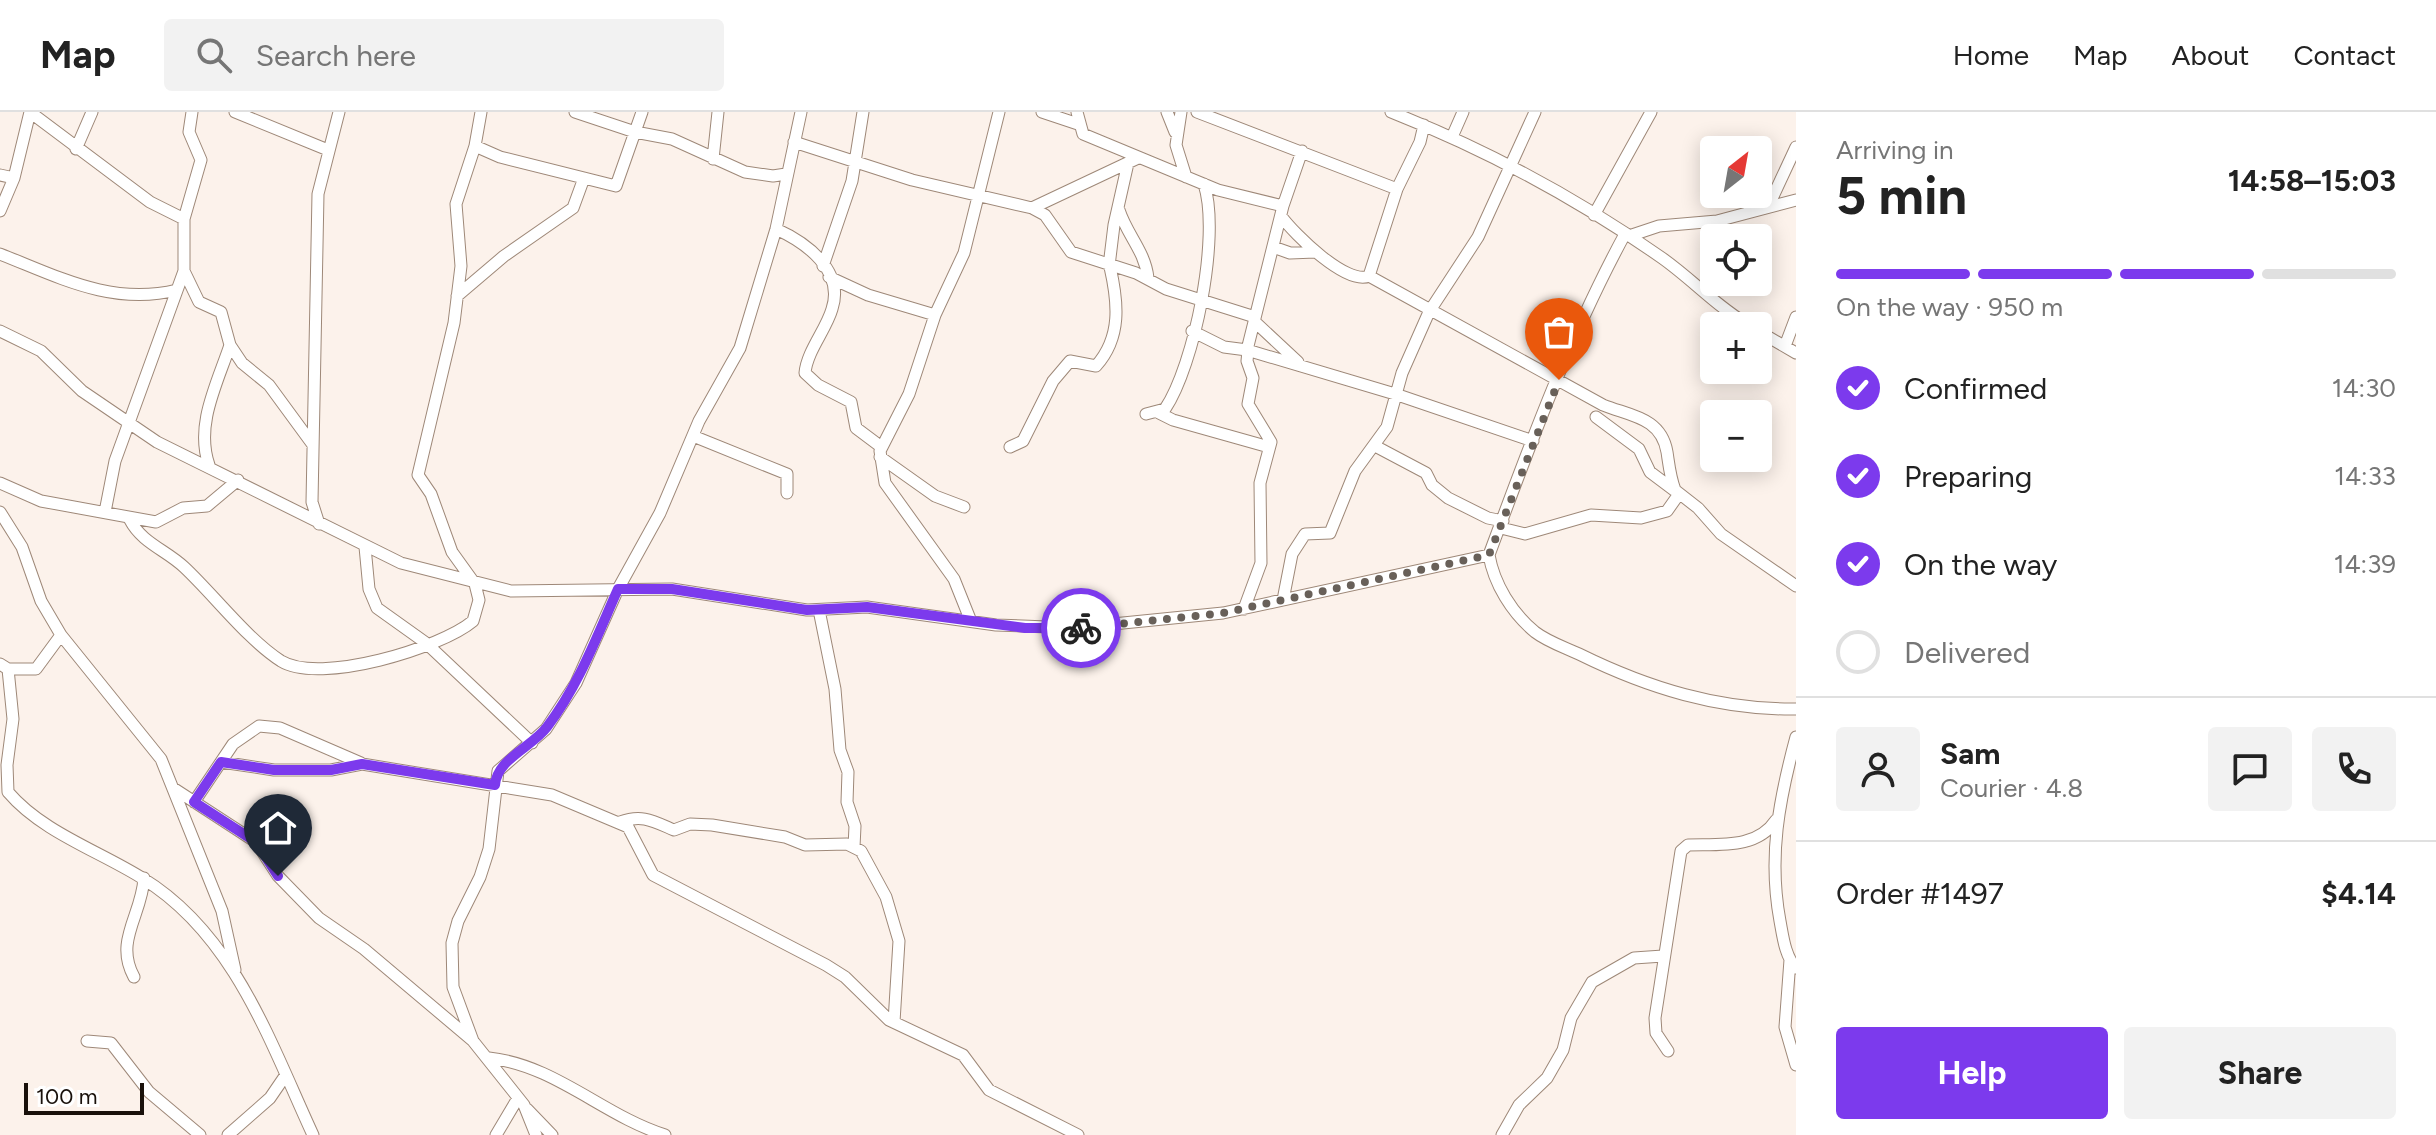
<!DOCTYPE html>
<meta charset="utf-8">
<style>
:root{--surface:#fff;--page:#f2f2f2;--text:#222;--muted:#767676;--line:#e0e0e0;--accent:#7c3aed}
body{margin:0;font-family:Figtree,sans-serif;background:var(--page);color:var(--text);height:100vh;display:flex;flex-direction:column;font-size:30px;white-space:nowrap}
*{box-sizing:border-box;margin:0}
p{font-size:26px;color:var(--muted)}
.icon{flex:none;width:44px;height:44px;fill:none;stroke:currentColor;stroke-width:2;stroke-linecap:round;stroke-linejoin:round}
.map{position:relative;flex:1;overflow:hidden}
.sheet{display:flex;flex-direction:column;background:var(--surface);width:640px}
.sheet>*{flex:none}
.needle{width:52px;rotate:31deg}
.fabs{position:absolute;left:1700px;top:24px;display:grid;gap:16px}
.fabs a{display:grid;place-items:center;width:72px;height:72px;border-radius:8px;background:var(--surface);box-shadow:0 4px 20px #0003;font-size:40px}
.scale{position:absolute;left:24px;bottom:20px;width:120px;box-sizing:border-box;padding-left:8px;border:4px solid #19110b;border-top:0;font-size:22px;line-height:28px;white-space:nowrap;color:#19110b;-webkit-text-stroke:6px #fff;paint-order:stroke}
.pin{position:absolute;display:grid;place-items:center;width:68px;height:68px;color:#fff;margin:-82px -34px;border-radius:50% 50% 50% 0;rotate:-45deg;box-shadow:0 0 8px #0007}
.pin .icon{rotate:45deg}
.courier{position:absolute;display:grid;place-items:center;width:80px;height:80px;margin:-40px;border:6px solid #7c3aed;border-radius:50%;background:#fff;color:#222;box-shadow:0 2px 10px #0007}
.summary em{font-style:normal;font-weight:700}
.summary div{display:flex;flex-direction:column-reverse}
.summary{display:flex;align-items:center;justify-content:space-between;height:136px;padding:0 40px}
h1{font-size:52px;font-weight:700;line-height:60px}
.bar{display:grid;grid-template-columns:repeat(4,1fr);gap:12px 8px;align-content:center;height:96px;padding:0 40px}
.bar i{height:10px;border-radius:6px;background:var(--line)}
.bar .selected{background:var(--accent)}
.bar p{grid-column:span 4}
.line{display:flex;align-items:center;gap:20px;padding:0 40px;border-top:2px solid var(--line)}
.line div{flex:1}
.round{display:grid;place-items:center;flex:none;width:84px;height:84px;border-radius:8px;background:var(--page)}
ol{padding:0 40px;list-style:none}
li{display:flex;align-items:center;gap:24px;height:88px}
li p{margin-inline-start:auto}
li .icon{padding:8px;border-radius:50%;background:var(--accent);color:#fff;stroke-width:4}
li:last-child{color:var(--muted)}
li i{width:44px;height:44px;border:4px solid var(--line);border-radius:50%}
.primary-button{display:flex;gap:16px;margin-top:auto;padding:16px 40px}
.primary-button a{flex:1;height:92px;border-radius:8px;background:var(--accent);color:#fff;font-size:32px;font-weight:700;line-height:92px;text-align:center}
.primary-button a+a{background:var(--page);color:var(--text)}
header{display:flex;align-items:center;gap:48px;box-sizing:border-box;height:112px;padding:0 40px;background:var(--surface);border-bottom:2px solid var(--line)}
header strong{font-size:38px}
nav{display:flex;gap:44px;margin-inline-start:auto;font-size:28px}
.search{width:560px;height:72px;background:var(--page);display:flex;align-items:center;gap:20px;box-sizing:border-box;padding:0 28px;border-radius:8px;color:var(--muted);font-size:30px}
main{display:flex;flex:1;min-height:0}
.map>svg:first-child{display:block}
</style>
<header>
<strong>Map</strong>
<div class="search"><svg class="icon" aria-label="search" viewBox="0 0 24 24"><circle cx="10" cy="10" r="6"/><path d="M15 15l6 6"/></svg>Search here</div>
<nav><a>Home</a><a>Map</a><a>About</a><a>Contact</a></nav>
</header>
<main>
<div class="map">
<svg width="1796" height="1023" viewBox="0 0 1796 1023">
<rect width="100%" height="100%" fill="#fcf2eb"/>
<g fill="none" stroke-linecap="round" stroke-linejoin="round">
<defs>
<path id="minor" d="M192,0l-3,20 12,28 -17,59v52l15,31 22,10 9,33 12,18 27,22 44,60
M235,0l93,38
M575,0l60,20 37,7 73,33 28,4 13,-2
M1042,0l36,12
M1077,0l6,22 135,56 65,16
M1167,0l8,20
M1181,0l-5,33 10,32
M1197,0l200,77
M1391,0c96,38 187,87 271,146 31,22 55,49 88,68
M1424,13l-4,17 -23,47 -28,87 234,129c27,11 58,12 64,47 2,13 3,25 8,38l23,18 23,26 75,52
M1452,25l11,-25
M794,30l118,38 120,28 13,7 26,37 65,21 30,16 89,28
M475,34l25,11 116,29 26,-74
M76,37l16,-37
M713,47l5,-47
M0,63l14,3
M1769,93l27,-58
M1032,96l106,-50
M1119,98c8,25 26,41 29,68
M0,99l14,-33 16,-66 120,90 34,17
M1594,103l57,-103
M1281,104c13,18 66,70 88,60
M776,117c29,13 69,41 56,80 -6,21 -25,42 -27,64l13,12 33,17 5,26 24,18
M1625,122c-55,101 -96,213 -136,321 5,29 23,58 46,77 13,10 29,15 44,22 69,34 140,56 217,55
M1629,124l30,-10 58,-5 79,-21
M1273,135l17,6 25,-1
M0,142c59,23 112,52 177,36
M823,154l29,-85 11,-69
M1109,154l5,-41 14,-62
M829,165l39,18 67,20
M457,184l47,-40 69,-48 11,-30
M1254,209l44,41
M0,219l41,20 41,40 75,51 244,121 110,28 161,-2 135,21 60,-3 129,18 77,3 150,-15 266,-58
M1192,219l32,16 23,3 148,44 138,47
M1758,219l38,22
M1785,234l11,-29
M1247,238l36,-144 19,-55
M1159,301l14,7 96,27
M1146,302l19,-5c29,-43 56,-173 39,-225
M1596,305l43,32 11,23 24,18
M693,324l94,38v19
M1375,334l51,27 6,12 16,13 40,20 15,3
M1010,335l13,-6 30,-60 17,-20 26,5c26,-29 22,-64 14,-99
M880,345l55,39 29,11
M209,353c-14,-40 8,-81 21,-120
M0,371l41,18 115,21 27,-14 24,-2 31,-26
M0,400l22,35 19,54 20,34 100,124 61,152 13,59
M105,400l10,-51 69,-190
M130,408c12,23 36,30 54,47 30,28 63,72 97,94 39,24 160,-13 192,-40l6,-21 -4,-16 -23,-32 -21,-58 -13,-19 36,-152 7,-57 -5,-62 19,-58 6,-34
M319,412l-7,-22 6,-308 21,-82
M1501,416l24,6 66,-19 50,3 26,-7 12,-17
M365,435l4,42 8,19 49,35 106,100
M1283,488l9,-46 13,-20 25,-1 25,-62 32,-44 15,-54 27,-61 49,-75 57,-125
M1244,497l17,-46 -1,-80 11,-41 -23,-38 5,-26 -6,-17 1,-10
M819,498l16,79 5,61 8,22 -1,30 8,24 -1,21
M970,507l-16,-40 -69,-96 -5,-32 29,-57 26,-79 29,-62 35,-141
M0,552l8,5 5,50 -6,46 1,27c34,40 91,59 134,86 92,56 128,164 171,257
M8,557h28l25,-34
M1796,625c-17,63 -28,120 -16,184 3,16 5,35 16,47
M221,650l53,8h57l31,-6 190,31 76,32 25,48 173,90 19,12 44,43 74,35 26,35 89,45
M173,676l83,54 22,34 41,42 45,31 108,91
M194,690l39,-58 26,-18 21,2 81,35
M620,710c22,-8 33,-1 54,8l16,-6 22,1 73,12 20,8 42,-1 14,7 25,46 13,44 -5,81
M1790,848l-5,67 11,38
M134,865c-20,-36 8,-62 10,-99
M87,929l24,2 38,49 51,43
M1668,939l-12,-18 -1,-15 26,-167 7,-6c32,-1 69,4 88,-25
M489,946c66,7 115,58 176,77
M527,997l25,26
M228,1023l42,-37 15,-22
M496,1023l22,-37
M536,1023l-12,-30 -51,-64 -20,-54 -1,-44 6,-22 22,-44 9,-28 9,-78 48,-42 30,-46 42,-94 42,-76 39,-92 41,-73 36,-119 25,-117
M1502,1023l17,-30 28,-27 16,-28 8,-32 21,-36 42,-24 29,-2"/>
</defs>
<use href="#minor" stroke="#9e8878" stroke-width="13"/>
<use href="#minor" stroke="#fff" stroke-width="11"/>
</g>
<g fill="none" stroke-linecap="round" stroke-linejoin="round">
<path stroke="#686059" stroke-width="8" stroke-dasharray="0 14.4" d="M1081,516l142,-15 266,-58 70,-175"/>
<path stroke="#7c3aed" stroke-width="10" d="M278,764l-22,-34 -62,-40 27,-40 53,8h57l31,-6 133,21c2,-26 37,-38 52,-58 32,-42 50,-91 71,-138h54l135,21 60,-3 158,21h56"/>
</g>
</svg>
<div class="fabs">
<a><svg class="needle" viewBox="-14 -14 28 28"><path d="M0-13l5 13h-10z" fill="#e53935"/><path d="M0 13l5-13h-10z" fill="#767676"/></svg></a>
<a><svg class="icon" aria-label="locate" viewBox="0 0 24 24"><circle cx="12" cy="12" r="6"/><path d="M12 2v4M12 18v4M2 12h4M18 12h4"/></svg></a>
<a>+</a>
<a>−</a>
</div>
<div class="scale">100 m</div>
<div class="pin" style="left:1559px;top:268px;background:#ea580c"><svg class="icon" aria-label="bag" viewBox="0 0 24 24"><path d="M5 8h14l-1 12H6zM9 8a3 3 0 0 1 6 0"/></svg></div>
<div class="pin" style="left:278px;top:764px;background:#1f2937"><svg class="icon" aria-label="home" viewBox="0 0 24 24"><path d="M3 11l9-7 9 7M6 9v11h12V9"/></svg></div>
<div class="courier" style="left:1081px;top:516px"><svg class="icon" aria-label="bike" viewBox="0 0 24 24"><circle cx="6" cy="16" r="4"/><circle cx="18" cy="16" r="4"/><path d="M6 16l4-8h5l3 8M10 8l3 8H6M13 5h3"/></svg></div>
</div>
<section class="sheet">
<div class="summary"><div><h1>5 min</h1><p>Arriving in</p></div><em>14:58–15:03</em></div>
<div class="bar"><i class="selected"></i><i class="selected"></i><i class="selected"></i><i></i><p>On the way · 950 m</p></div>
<ol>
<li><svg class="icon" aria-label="check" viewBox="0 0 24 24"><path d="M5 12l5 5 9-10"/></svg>Confirmed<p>14:30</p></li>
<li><svg class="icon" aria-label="check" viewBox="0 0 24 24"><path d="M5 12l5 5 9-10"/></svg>Preparing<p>14:33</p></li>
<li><svg class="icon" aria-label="check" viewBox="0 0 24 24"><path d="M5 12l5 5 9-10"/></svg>On the way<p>14:39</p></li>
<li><i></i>Delivered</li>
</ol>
<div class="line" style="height:144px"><a class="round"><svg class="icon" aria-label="person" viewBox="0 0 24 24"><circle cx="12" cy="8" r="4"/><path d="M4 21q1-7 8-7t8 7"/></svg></a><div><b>Sam</b><p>Courier · 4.8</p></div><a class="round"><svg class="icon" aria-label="chat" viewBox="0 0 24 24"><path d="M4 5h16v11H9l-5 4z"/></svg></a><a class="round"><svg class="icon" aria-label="phone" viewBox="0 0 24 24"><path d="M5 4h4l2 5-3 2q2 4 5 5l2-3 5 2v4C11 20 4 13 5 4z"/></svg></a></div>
<div class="line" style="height:104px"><div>Order #1497</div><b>$4.14</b></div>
<div class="primary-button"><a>Help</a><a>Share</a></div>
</section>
</main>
